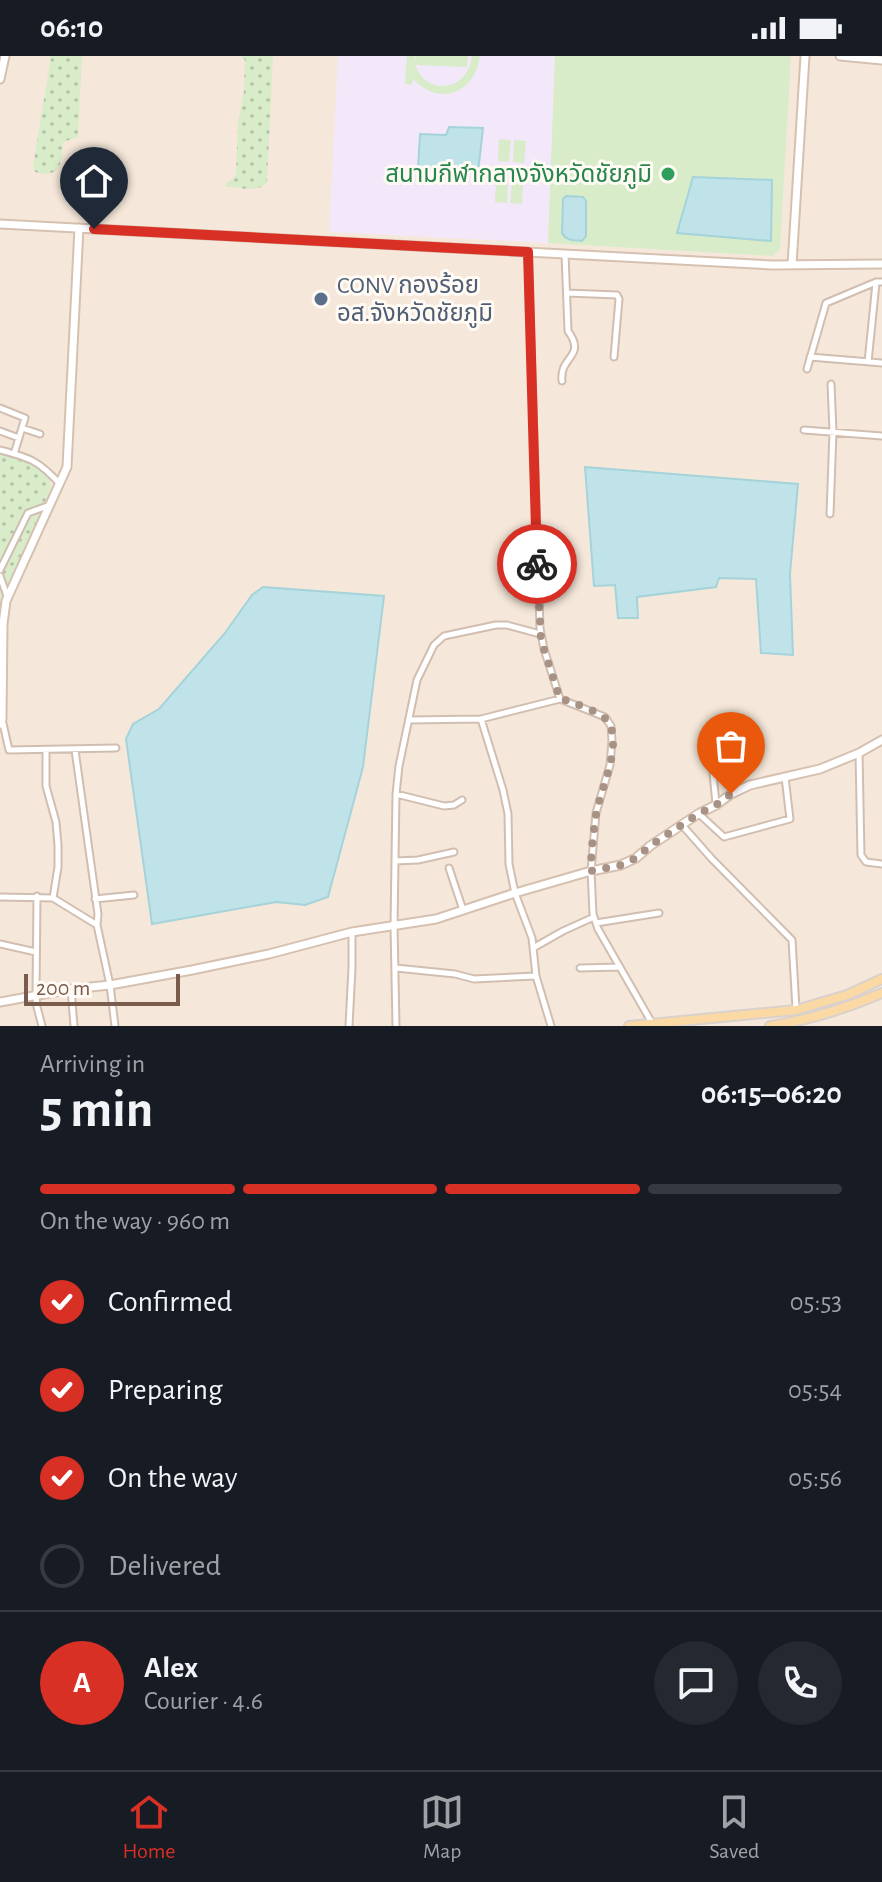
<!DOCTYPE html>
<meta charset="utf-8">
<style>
:root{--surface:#171b24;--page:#242831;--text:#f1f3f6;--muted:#9ea1a6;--line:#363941;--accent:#d93025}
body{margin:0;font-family:"Alegreya Sans","Noto Sans Thai",sans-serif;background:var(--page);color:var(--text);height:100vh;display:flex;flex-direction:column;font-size:30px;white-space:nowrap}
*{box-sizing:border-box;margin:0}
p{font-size:26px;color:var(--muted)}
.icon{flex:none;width:44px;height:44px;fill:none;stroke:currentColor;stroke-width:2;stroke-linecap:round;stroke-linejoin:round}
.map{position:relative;height:970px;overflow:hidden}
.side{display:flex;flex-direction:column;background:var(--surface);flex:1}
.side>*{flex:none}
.scale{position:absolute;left:24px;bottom:20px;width:156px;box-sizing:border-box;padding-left:8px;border:4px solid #7a5c4d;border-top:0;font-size:22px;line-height:28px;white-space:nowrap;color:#7a5c4d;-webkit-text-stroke:6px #fffaf3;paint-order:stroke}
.pin{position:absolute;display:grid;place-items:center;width:68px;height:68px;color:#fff;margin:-82px -34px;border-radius:50% 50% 50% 0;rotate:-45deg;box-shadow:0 0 8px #0007}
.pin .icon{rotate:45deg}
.courier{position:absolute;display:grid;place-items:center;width:80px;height:80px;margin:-40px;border:6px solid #d93025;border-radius:50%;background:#fff;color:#222;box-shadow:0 2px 10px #0007}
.headline em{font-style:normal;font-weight:600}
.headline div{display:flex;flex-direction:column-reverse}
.headline{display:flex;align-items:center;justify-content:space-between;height:136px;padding:0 40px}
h1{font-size:52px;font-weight:600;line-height:60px}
.bar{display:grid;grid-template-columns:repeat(4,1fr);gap:12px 8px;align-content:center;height:96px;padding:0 40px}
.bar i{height:10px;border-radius:6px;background:var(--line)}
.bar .current{background:var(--accent)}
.bar p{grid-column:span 4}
.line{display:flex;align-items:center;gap:20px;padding:0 40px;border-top:2px solid var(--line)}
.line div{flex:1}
.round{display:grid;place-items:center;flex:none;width:84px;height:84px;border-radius:42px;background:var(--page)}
ol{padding:0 40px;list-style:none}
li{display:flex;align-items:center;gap:24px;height:88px}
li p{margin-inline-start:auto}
li .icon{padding:8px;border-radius:50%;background:var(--accent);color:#fff;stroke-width:4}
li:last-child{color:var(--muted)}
li i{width:44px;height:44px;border:4px solid var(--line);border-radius:50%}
.status{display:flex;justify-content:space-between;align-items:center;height:56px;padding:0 40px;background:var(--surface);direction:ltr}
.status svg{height:22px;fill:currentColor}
.tab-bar{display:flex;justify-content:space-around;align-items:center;height:112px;border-top:2px solid var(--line);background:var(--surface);font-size:22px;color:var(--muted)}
.tab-bar a{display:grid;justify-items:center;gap:4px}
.tab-bar .current{color:var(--accent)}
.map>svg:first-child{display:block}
</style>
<div class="status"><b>06:10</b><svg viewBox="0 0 49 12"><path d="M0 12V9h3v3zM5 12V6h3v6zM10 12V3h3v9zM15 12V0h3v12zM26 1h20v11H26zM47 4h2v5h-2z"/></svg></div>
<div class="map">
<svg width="882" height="970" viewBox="0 0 882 970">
<defs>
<pattern id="grass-dots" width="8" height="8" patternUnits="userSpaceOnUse" patternTransform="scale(2)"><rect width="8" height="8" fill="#d8ecc9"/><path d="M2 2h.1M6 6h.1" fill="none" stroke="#b4c2a5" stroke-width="1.8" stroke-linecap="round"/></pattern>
</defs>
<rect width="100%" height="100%" fill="#fdf6ec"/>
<path fill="#f5e8da" d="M0,0h882v970h-882z"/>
<path fill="#f3e8fa" d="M338,0h217l-7,187 -219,-11z"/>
<path fill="url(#grass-dots)" d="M51,0h31l-4,81 -15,5c-1,21 -2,37 -28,30l-2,-6z
M241,0h32l-6,126c-8,11 -28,6 -41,4v-3l8,-5 2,-4 2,-51 6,-32 1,-31z
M0,397l33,9 16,13 2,13 -48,111 -3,15z"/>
<path fill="#d8ecc9" d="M407,0h8l1,4v-4h52l-1,11 -52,-2c13,33 53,25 57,-9h8c-5,38 -41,51 -67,23l-1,6 -7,-1z
M555,0h236l-11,193 -7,7 -225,-13z
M499,83l12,1 -2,22 -11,-1z
M514,84l12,1 -2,22 -11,-1z
M496,124l12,1 -1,22 -12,-1z
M512,126h11l-1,22 -12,-1z"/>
<path fill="#bfe3e8" stroke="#a5d3da" stroke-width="2" d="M449,71l34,1 -5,45 -60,-5 2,-34 26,1z
M693,121l79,3 -1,61 -94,-8z
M566,140l17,1 3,4v35l-4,5c-8,-1 -16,0 -20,-8l1,-34z
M585,411l213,17 -8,90 3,81 -32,-2 -5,-74 -37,-1 -3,9 -79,10 1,21h-20l-3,-33 -21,1z
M263,531l121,9 -21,171 -35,130 -23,8 -29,-3 -124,22 -26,-185 7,-15 26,-15 66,-76 27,-38z"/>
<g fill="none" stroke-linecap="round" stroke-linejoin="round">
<defs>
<path id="street" d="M528,196l12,376 4,21 16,50
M567,237l50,2 2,4 -5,58
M810,301l72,6
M868,306l8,-79
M807,313l19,-66 50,-21h6
M562,325c-3,-25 25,-24 6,-50l-3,-77
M0,352l25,10 -11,36
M22,372l18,6
M804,374l78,6
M0,375l19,7
M0,394c30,8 38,10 60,34
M830,458l3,-82 -2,-48
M0,514l28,-57 22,-8
M0,520l7,20
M2,663l7,31 107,-2
M481,663l22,71 5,24 1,50 6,29 17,45 4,38 15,50
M409,664l72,-1 79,-20 45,18 6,9 1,15 -2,24 -14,48 -5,58 2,43 5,15 54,94
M46,694v36l10,36 2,23v22l-5,31
M75,694l23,164 -1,11 13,60 5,41
M859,697l2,102 5,7 16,2
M713,717l3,31
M396,738l48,12 10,-1 8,-5
M699,758l25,23 66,-18 -5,-42
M682,769l30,34 80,81 4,69
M395,805l23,-1 36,-8
M449,812l14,42
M37,840l-1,100 1,11 5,19
M0,841l53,1 44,27
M95,843l39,-4
M596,867l63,-10
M0,888l36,8
M533,892l30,-17 31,-14
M396,912l59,6 19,5 62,-3
M580,912l40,-1
M71,933l3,37
M349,970l3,-58v-36
M396,970l-2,-100 2,-132 3,-28 18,-86 17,-35 10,-9 52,-11h11l33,9"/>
<path id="secondary" d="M840,0l42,4
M0,23l5,-23
M0,168l772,41 110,-1
M792,209l13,-209
M0,668l2,-5 1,-95 3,-23 61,-134 12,-239
M0,946l71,-13 39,-4 82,-15 77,-16 83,-22 84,-13 79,-26 76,-22 30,-6 15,-7 14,-12 48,-32 18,-9 15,-11 19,-9 70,-16 39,-16 23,-13"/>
<path id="primary" d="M629,970l167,-16 51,-15 35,-16
M770,970c39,-6 75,-17 112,-33"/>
</defs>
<use href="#street" stroke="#d1beb0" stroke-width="9"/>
<use href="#secondary" stroke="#d6c0b0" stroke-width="11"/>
<use href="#primary" stroke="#dad1cd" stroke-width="12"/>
<use href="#street" stroke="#fff" stroke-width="5"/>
<use href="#secondary" stroke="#fff" stroke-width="7"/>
<use href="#primary" stroke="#fbd9a5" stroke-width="8"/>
</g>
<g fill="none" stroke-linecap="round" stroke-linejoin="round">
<path stroke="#a89285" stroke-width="8" stroke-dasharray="0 14.4" d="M537,508l4,76 19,59c11,2 44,14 49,24 13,25 -9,67 -13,92 -3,19 -5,37 -5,56l30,-6 15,-7 14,-12 48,-32 18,-9 15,-11"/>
<path stroke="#d93025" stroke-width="10" d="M94,173l434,23 9,312"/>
</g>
<circle fill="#2e9e5b" stroke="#fffaf3" stroke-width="3" cx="668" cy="118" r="8"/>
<circle fill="#5c6f8a" stroke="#fffaf3" stroke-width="3" cx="321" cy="243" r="8"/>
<g text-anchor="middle" stroke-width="6" stroke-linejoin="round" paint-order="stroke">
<g font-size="24" fill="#27864d" stroke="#fffaf3" text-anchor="end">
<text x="652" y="126">สนามกีฬากลางจังหวัดชัยภูมิ</text>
</g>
<g font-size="24" fill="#4e5e75" stroke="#fffaf3" text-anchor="start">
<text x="337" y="237">CONV กองร้อย<tspan x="337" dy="28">อส.จังหวัดชัยภูมิ</tspan></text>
</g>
</g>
</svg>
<div class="scale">200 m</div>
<div class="pin" style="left:731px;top:738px;background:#ea580c"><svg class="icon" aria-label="bag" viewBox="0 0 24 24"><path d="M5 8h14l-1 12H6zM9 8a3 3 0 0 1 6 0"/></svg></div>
<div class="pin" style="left:94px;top:173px;background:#1f2937"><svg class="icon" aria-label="home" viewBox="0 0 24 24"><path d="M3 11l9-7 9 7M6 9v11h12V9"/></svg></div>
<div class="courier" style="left:537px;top:508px"><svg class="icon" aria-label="bike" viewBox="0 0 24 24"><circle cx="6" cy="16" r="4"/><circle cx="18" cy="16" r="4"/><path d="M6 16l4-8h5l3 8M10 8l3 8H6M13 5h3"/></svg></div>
</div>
<section class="side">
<div class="headline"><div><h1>5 min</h1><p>Arriving in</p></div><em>06:15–06:20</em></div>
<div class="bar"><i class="current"></i><i class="current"></i><i class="current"></i><i></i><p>On the way · 960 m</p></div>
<ol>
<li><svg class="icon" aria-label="check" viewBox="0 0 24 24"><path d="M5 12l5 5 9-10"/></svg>Confirmed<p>05:53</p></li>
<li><svg class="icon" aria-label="check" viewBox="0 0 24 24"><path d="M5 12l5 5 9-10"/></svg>Preparing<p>05:54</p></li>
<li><svg class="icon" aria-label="check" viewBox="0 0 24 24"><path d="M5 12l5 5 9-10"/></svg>On the way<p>05:56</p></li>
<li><i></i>Delivered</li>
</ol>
<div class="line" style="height:144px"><b class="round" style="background:var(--accent);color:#fff">A</b><div><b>Alex</b><p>Courier · 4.6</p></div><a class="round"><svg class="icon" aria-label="chat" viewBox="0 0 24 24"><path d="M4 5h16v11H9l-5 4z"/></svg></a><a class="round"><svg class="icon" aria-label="phone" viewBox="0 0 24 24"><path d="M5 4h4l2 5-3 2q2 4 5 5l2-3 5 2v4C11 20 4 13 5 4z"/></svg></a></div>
</section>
<nav class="tab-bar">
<a class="current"><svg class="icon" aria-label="home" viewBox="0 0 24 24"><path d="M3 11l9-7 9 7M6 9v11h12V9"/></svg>Home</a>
<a><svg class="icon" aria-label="map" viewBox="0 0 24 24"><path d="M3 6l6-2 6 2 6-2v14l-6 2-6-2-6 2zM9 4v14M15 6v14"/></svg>Map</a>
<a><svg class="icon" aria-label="saved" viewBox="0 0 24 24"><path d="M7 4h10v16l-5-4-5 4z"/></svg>Saved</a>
</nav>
